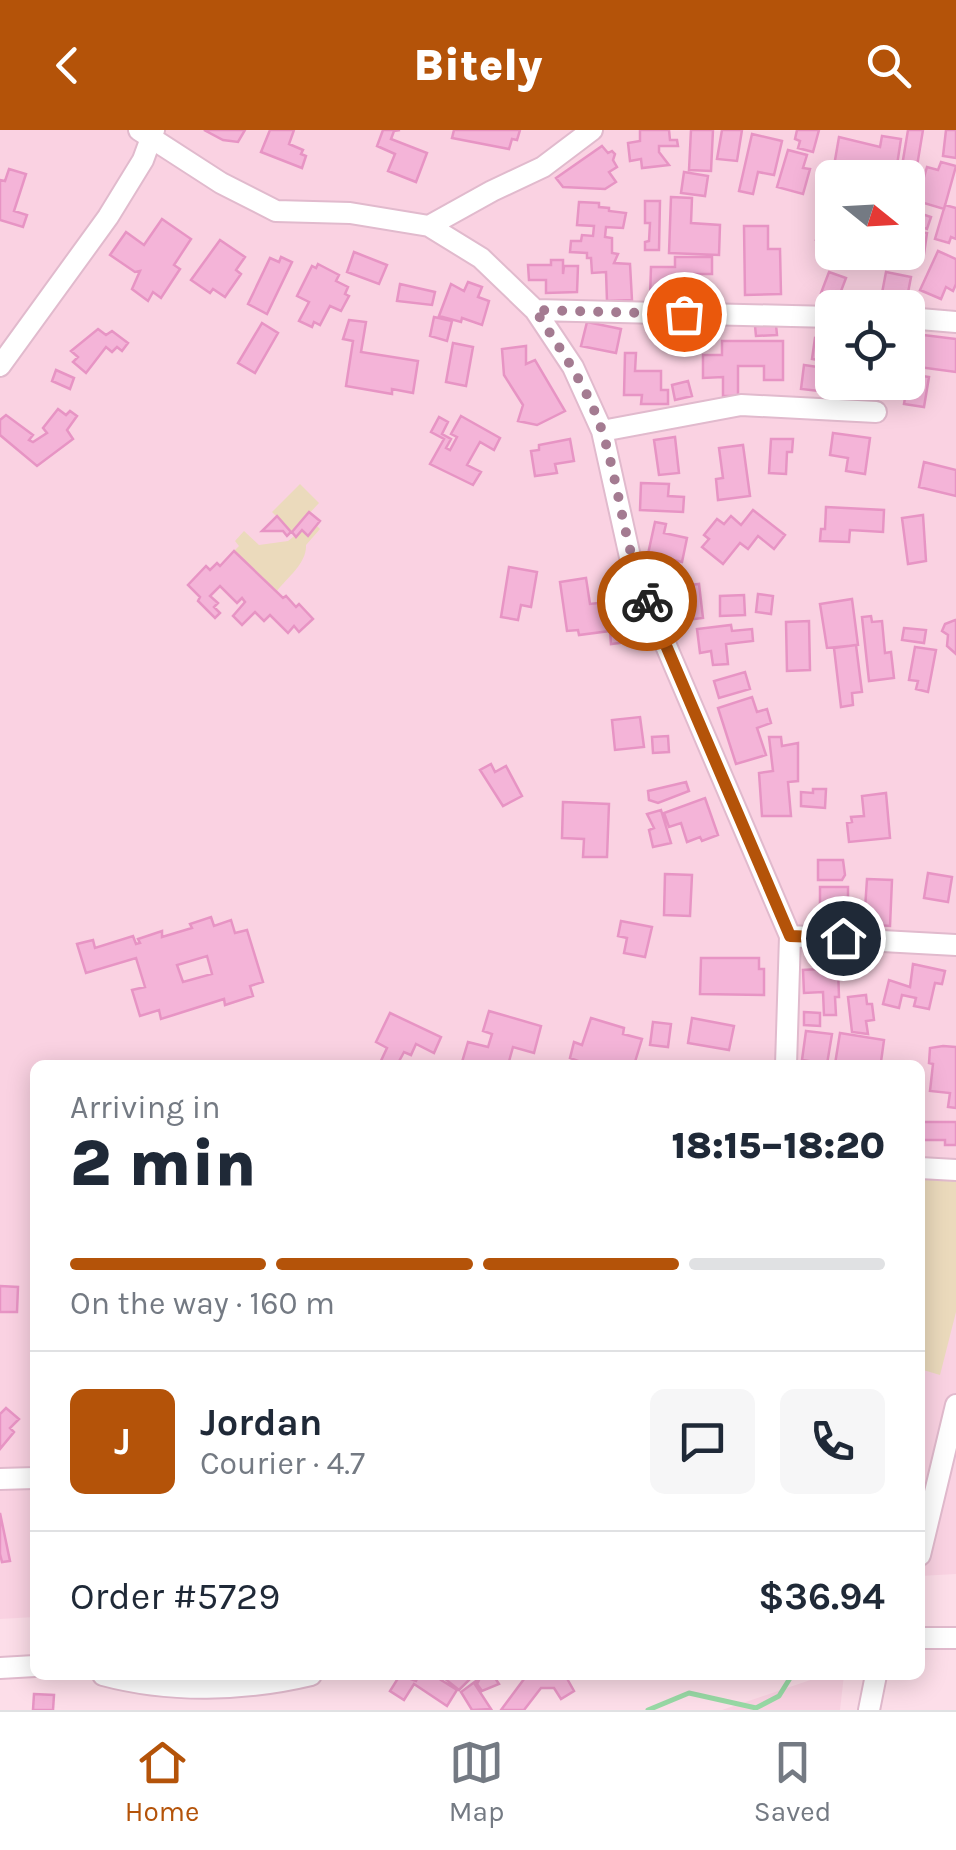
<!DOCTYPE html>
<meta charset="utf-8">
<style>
:root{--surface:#fff;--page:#f6f6f7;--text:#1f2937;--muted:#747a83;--line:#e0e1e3;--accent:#b45309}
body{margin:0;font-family:Karla,sans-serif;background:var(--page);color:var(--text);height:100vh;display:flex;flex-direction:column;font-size:38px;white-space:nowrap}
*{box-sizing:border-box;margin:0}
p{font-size:32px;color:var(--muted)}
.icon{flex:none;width:55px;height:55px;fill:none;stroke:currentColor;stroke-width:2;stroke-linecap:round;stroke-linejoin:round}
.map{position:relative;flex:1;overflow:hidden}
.drawer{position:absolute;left:30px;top:930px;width:895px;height:620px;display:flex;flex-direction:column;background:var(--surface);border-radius:15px;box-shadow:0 5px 25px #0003}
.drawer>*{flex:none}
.needle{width:65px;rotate:108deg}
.controls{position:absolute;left:815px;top:30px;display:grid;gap:20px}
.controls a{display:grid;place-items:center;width:110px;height:110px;border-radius:15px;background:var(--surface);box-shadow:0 5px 25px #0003;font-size:50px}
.pin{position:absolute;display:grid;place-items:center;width:85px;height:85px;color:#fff;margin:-42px;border:5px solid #fff;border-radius:50%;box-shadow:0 2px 10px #0007}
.courier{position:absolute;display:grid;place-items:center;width:100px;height:100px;margin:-50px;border:8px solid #b45309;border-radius:50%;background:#fff;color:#222;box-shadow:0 2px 12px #0007}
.overview em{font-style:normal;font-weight:800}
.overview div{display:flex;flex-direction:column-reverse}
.overview{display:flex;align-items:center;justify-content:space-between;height:170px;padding:0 40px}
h1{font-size:65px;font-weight:800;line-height:75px}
.bar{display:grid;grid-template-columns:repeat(4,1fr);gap:15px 10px;align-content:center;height:120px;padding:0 40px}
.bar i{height:12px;border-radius:8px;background:var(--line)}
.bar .active{background:var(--accent)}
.bar p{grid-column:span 4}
.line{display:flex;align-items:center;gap:25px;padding:0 40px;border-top:2px solid var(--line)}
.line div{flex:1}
.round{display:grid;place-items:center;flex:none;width:105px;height:105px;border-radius:15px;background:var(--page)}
header{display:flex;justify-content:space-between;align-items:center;height:130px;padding:0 40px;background:var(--accent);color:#fff;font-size:45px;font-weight:800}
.tabs{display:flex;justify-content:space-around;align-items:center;height:140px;border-top:2px solid var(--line);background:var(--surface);font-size:28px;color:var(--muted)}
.tabs a{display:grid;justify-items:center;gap:5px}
.tabs .active{color:var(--accent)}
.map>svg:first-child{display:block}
</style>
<header><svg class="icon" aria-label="back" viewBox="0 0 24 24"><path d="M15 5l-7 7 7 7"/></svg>Bitely<svg class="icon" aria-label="search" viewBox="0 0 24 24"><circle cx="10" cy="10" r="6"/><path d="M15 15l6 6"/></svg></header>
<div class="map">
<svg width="956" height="1580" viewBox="0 0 956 1580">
<rect width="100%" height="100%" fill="#fddee9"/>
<path fill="#fad2e2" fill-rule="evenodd" d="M0,0h956v1444l-36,2v-511h-885v552l-35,2zM832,48h76v74h-76zM832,178h76v74h-76z
M825,1545h19l-4,35h-118z"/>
<path fill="#ebdabc" d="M300,354l19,19 -27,29 -20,-20z
M317,396l3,3 -14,16c1,18 -18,32 -29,46l-43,-40 5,-5 -4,-5 9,-10 15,14 29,-4 14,-11 6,5z
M920,1048l36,2v132l-16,63 -20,-6z"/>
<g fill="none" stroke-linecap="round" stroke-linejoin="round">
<path stroke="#98d9a5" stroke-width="5" d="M648,1580l41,-17 67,15 23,-12 13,-21 25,2"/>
</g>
<path fill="#f4b4d8" stroke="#e794c4" stroke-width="2.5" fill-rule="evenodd" d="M204,0h41l-7,12 -15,-2z
M270,0h24l-5,14 14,6 -2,4 5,2 -4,12 -41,-16z
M383,0h17l-6,1 -3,8 36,14 -11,29 -28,-11 7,-17 -18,-8z
M454,0h66l-3,10 -5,-1 -3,10 -57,-11z
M640,0h29l1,10h7l1,6h-19v6l10,13 -27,3 -1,-9 -11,2 -2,-18 12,-2z
M691,0h22l-2,41 -22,-1z
M722,0h20l-5,31 -20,-2z
M797,0h22l-6,22 -15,-4 2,-7 -5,-2z
M908,0h15l-11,66 -4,-1v-17h-8z
M946,0h10v28l-13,-2z
M752,4l30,7 -8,34 -16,-3 -5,22 -14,-3z
M882,6l19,3 -6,39h-20l1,-6 -42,-6 5,-29 41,10z
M602,16l6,7 4,-2 3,3 -2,6 4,7 -8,5 7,10 -11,7 -42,-2 -7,-9z
M788,20l19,5 -4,13 7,1 -7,25 -26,-7z
M941,32l15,4 -12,43 -27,-8 10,-34 11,3z
M9,39l17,5 -12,37 13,4 -4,12 -23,-7v-40l5,1z
M684,42l24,4 -3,20 -24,-3z
M671,67l21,1 -1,25 29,2 -1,30 -50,-2z
M645,71h15l-1,49h-14v-8l4,-1 1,-18h-5z
M579,72l20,1v4l10,1v3l17,2 -3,15 -17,-1 -1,10 7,1v15l6,1 -4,9 16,1 2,36 -25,1 -1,-29 -14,1 -1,-15h-4v-5l-17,-1 1,-11h10l1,-6 11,1 1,-10 -17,-1z
M945,75l11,3v31l-5,-2 -2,6 -14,-4z
M919,83l12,4 -4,12 -12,-4z
M162,89l29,20 -17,26 6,4 -19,29 -8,-6 -5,9 -16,-12 8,-18 -5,1 -25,-17 16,-23 18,13z
M820,93l12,2v18l-16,-3z
M744,96h24v23h12l1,45 -36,1z
M908,101l19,2 -3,21 -16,-2z
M220,110l25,17 -9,13 5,4 -16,23 -12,-8 -3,4 -19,-13z
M938,121l18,8v25l-3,7 -7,-4 -5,12 -21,-9z
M354,122l33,13 -8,19 -32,-12z
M281,127l11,5 -25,52 -19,-10 22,-46 9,4z
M675,127h37v17h-33v23h-29l1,-30h24z
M551,130h12v14l1,-8h14l-1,26 -31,1v-13h-17l-1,-15h23z
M318,134l21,11 -3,6 12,6 -3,7 4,2 -8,15 -11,-5 -10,19 -6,-3 -2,5 -13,-6 10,-19 -12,-6 15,-30 4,2z
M829,142l17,6 -8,21 -17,-6z
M886,142l25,5 -4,21 -25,-5z
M468,152l14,5 -4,10 11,4 -7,24 -20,-7 -1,4 -22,-6 12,-32 13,7z
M400,154l35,8 -3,13 -35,-4z
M663,186h22l-1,14 -7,-2 -2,7 -23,-3 2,-10 8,1z
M434,187l18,4 -5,20 -17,-5z
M349,190l17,2 -5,30 57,9 -5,32 -21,-4v5l-46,-8 7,-45 -10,-2z
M587,192l34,7 -5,24 -35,-7z
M262,193l16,10 -23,40 -17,-10z
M776,195l1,10 -21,1 -1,-10z
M98,199l8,6 6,-4 16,12 -6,8 -5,-4 -5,5 -6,-5 -20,26 -13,-11 5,-5 -7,-6z
M915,204l41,5v33l-45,-6z
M815,208l17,2 -2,22 -18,-3z
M722,211h61v39h-19v-14h-26v30h-15v-19l-20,1v-23h19z
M453,213l20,4 -7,39 -20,-4z
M526,216v18l9,-4 30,51 -28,14 -19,-4 5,-16 -19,-30 -2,-26z
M625,223h11l-1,18h26v19h7v14h-27l1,-9h-18z
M804,235l28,4v13h7l-1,11 -37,-4z
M56,240l18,8 -4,11 -18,-8z
M909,244l20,3 -5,30 -20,-3z
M688,251l4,15 -17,4 -3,-15z
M851,252h31l-5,21 -30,-8z
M58,279l8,6 4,-4 7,5 -10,14 6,9 -36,27 -37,-31v-15l6,-5 27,20 -4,5 4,2 14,-9 -4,-5z
M461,286l39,22 -6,12 -14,-8 -13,23 14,7 -8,13 -43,-21 14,-25 -13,-7 8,-15 9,5 -6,12 9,5 -5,9 4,2 7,-13 -6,-3z
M833,303l37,5 -5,36 -19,-3 2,-13 -18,-3z
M675,307l4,36 -20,2 -5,-35z
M570,309l4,22 -19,3 2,9 -22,3 -4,-25 8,-1v-5z
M771,309h22l-1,13h-5l-1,22 -17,-1z
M743,315l7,51 -32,4 -2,-21 7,-1 -4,-30z
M924,332l32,8v26l-37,-9z
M641,353l28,1 -1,12 16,1 -1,15 -43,-2z
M826,377l58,3 -1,22 -33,-2 -1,12 -29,-1 1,-12h4z
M753,380l32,25 -11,14 -16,-13 -10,13 -8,-6 -17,21 -21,-17 7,-8 -5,-4 13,-16 7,5 7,-8 10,9z
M309,382l11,9 -12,15 -6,-6 -6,7 -4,-5z
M923,385l3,46 -18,3 -6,-46z
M277,386l14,16 -4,4 -4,-5h-21z
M655,392l11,2 -2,9 23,5 -5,24 -34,-8z
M234,421l49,47 3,-2 10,11 3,-3 14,15 -14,13 -5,-6 -6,7 -18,-18 -6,6 -9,-9 -13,13 -9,-9 12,-14 -3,-4 -5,5 -17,-17 -10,10 8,7 -4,4 6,6 -5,5 -17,-17 2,-4 -12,-12 18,-19 4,4 7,-7 3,3z
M509,437l28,5 -6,35 -10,-2 -3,15 -17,-3z
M586,448l4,26 18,-2 3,22 22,-3 3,20 -25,3 -1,-13 -31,4 -1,-5 -11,1 -7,-49z
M699,454l4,34 -26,3 -4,-34z
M758,464l15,2 -2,18 -15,-2z
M744,465l1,20 -25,1v-20z
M852,469l6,46 -31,3 -7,-44z
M871,486l1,6 10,-1 3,32 6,-1 3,26 -25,3 -7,-64z
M955,490l1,2v32l-9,-8 1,-11 -6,-4 3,-7z
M809,491l1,49 -23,1 -1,-49z
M731,495l1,6 20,-2 1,12 -27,3 2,20 -15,1 -2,-14 -11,2 -3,-24z
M904,498l22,2 -2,13 -22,-3z
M856,515l6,47 -10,1 1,12 -12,2 -7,-59z
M915,517l21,3 -8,42 -12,-3 2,-8 -9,-1z
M745,542l5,17 -31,9 -5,-17z
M752,567l5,15 10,-3 4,14 -14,5 9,27 -30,9 -18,-56z
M640,587l4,30 -29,3 -3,-30z
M668,606l1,16 -16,1 -1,-16z
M769,607h12l1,9 16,-3v38l-10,1 3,34h-29l-3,-43 14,-2z
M491,634l4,8 11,-6 16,30 -19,10 -23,-36z
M686,652l3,9 -31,12 -9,-3 -1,-9z
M813,659h13l-1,19 -24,-2v-14l12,1z
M886,663l4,45 -41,4 -2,-19 5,-1 -1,-5 13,-1 -2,-20z
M705,668l13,37 -16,6 -2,-4 -13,5 -6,-19 -12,4 -5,-14z
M563,672l46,2 -2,53h-24l1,-18 -22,-1z
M661,680l10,33 -18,4 -4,-17 5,-2 -7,-14z
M818,730h25l2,15 -3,5h-24z
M928,743l24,4 -4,25 -24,-4z
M665,744l27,1 -2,41 -26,-1z
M867,749l25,1 -2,46 -26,-2z
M820,757h28v31h-28z
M211,787l3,9 17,-6 4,13 12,-3 16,52 -13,4 3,10 -28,9 -1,-6 -63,20 -2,-9 -19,6 -8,-26 13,-3 -9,-29 -50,15 -9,-29 16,-4 2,8 38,-12 3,8 4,-1 -2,-4 24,-8v6l30,-9 -2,-4zM207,826l5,18 -29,8 -6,-17z
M621,791l31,6 -7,30 -21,-4 3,-15 -9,-2z
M701,828h58v11h5v26l-64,-1z
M913,834l32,7 -3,13 -7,-1 -6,26 -15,-3 2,-8 -14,-3 -3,13 -16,-4 6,-24 21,7z
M838,838l1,29h-4l1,18h-12l-1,-23 -19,1 -1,-23z
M866,865l1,9h5l2,16 -8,1 2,13 -16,-2 -4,-35z
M489,881l52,15 -7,27 -21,-6 -5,18 -46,-3 6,-20 20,5 4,-13 -9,-3z
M804,882l16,1v13l-16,-1z
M390,883l51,24 -7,16 -18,-9 -5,11 -7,-3 -7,13h-18l8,-17 -11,-6z
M591,888l33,10 -1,6 19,5 -8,26h-54l1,-3 -11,-4 4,-16 8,3z
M692,888l42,8 -5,24 -41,-7z
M653,892l18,2 -3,23 -18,-2z
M806,901l26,3 -5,30 -25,-4z
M840,903l44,7 -3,22 -3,3 -43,-1z
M943,916l13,1v61l-8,-1 2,-14 -20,-2 3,-27 -4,-1 1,-15z
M920,992h36v23h-11v-5h-25z
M0,1156l18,1 -1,25h-17z
M6,1278l13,11 -9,9 4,4 -14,17v-35z
M0,1383l10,48 -8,1 -2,-8z
M400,1545l16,6 3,-6h14l24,15 -10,16 -33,-22 -10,16 -14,-9z
M447,1545h27l-15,15 -15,-12z
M484,1545h9l6,9 -17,7 -5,-7 2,-4 -5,3 17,26 -19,1 -11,-18z
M527,1545h38l9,16 -13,8 -7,-11h-13l-17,22h-23z
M34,1564l20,1 -1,15h-20z"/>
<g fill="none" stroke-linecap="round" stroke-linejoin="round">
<defs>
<path id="minor" d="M139,0l82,53 55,28 74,2 79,13 52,32 54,52 38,57 29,64 30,135 158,370 -4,129
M429,96l63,-35 51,-24 49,-37
M535,180l297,7
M908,188l48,4
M0,236l108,-149 35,-57 11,-30
M602,301l139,-26 135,7
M790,806l166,9
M920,1038l36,2
M0,1349l35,-1
M920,1425l36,-150
M920,1508h36
M0,1538l35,-2
M103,1545c67,18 141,16 208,0
M869,1580l7,-35"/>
</defs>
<use href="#minor" stroke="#e1bacd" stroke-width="24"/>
<use href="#minor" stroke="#fff" stroke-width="20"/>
</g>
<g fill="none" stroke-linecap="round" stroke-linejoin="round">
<path stroke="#a47b91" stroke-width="10" stroke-dasharray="0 18" d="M647,471c-23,-54 -27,-112 -44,-167 -14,-45 -43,-85 -68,-124l149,4"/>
<path stroke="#b45309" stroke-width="12" d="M647,471l143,335 53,2"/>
</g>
</svg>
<div class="controls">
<a><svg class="needle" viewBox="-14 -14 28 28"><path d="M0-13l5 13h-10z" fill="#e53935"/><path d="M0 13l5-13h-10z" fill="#747a83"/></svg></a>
<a><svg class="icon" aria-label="locate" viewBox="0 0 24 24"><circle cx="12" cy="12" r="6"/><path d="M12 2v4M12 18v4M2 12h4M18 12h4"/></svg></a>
</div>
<div class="pin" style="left:684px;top:184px;background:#ea580c"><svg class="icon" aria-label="bag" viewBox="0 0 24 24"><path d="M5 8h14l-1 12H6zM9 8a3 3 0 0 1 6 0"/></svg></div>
<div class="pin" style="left:843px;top:808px;background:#1f2937"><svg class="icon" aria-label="home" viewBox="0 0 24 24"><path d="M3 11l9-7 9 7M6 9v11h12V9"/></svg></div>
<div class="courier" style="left:647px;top:471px"><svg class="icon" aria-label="bike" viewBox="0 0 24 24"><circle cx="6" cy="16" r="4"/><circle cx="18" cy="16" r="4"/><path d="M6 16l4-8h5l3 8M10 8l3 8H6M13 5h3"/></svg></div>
<section class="drawer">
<div class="overview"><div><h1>2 min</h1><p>Arriving in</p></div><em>18:15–18:20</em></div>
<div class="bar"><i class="active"></i><i class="active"></i><i class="active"></i><i></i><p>On the way · 160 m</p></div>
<div class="line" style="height:180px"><b class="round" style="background:var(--accent);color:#fff">J</b><div><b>Jordan</b><p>Courier · 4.7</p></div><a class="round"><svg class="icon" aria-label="chat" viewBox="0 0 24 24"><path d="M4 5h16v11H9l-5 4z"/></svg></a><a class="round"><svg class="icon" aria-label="phone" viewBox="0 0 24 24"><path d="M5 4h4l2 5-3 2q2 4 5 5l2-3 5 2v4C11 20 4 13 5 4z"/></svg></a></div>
<div class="line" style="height:130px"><div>Order #5729</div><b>$36.94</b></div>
</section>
</div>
<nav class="tabs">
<a class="active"><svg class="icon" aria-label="home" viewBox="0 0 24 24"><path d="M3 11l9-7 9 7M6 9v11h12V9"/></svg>Home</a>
<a><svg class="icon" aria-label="map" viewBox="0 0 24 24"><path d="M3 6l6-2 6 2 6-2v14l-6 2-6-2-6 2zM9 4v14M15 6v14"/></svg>Map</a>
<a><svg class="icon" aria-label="saved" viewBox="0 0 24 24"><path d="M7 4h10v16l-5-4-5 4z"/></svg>Saved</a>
</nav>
